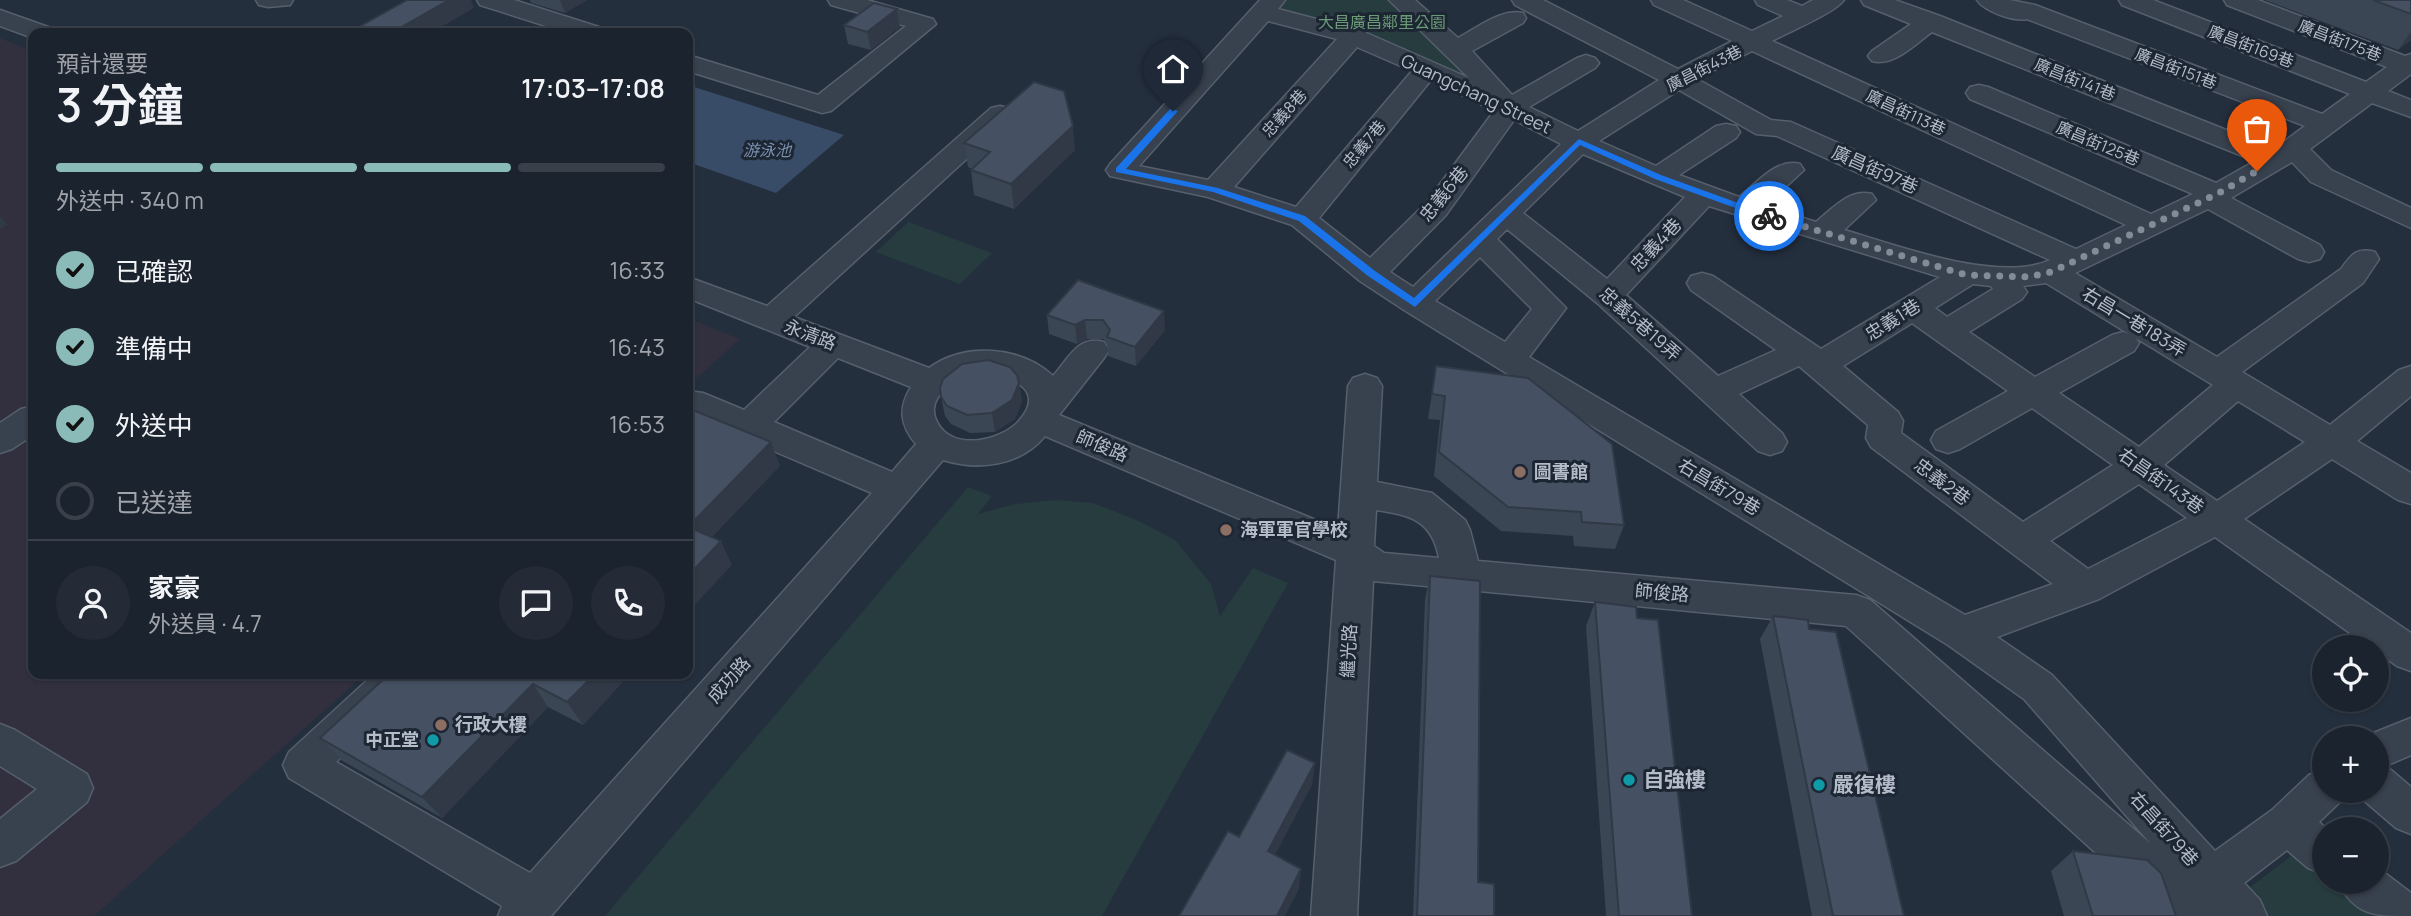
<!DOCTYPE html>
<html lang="zh-TW">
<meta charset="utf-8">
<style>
:root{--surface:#1b232e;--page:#242b36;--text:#f1f3f6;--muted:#a0a4aa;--line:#39404a;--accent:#8bbbb9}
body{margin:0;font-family:Manrope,"Noto Sans TC",sans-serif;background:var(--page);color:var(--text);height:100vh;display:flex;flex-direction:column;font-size:26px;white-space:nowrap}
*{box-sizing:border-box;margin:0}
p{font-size:23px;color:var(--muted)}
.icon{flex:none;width:38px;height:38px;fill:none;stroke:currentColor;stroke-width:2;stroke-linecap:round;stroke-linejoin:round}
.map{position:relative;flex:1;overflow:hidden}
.side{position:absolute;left:28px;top:28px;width:665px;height:651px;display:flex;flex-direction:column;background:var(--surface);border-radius:14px;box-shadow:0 2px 5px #0004,0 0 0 2px var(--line)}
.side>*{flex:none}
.buttons{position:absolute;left:2312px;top:635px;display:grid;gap:14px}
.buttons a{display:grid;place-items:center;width:77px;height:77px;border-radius:50%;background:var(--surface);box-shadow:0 2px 5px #0004,0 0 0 2px var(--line);font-size:35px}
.pin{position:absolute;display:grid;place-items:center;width:60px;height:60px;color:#fff;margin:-72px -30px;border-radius:50% 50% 50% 0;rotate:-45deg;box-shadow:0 0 7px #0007}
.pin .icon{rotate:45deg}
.courier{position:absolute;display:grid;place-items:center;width:70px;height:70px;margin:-35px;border:5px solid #1a73e8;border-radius:50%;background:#fff;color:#222;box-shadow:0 2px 9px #0007}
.overview em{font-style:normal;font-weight:600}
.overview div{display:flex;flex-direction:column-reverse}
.overview{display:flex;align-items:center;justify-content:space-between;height:119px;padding:0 28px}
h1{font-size:46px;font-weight:600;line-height:52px}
.bar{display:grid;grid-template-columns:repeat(4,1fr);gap:10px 7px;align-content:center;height:84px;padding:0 28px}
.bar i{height:9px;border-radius:5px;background:var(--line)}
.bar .on{background:var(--accent)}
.bar p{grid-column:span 4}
.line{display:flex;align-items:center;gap:18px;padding:0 28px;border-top:2px solid var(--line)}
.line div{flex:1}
.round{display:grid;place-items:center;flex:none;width:74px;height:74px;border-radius:37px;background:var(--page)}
ol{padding:0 28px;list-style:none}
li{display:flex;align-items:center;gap:21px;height:77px}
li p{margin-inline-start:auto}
li .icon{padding:7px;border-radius:50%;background:var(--accent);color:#111;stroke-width:4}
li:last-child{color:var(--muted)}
li i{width:38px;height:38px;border:4px solid var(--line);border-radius:50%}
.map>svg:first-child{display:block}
</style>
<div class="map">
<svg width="2411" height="916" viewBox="0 0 2411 916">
<rect width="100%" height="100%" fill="#242f3e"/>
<path fill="#32303f" d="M0,38l33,14v622h332l-271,242h-94z
M688,318l52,21 -52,47z"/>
<path fill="#263c3f" d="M1286,0h102l59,45 46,52 -217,-84z
M908,222h1l83,31 -32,31 -84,-32z
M968,487l24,9 -14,18 37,-10 42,-4 36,3 46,18 36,19 36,44 9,32 33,-48 35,15 -186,333h-497z
M2302,848l22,18v16h21l43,34h-132l-19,-19z"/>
<path fill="#394c67" d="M688,85l156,50 -68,58 -88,-31z"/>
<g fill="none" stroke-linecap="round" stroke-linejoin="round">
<defs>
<path id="minor" d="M256,0h37l-3,5 -22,2 -9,-2z
M477,0h37l88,28 3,5h-37l-88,-28z
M828,0h39l66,19 3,5 -105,87 -9,2 -134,-42v-16l130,40 88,-69 -75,-21z
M1260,0h25l-7,9 84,22 107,47 -80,-78h26l43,38c19,-10 44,-30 65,-25l3,5 -3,5 -51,28 40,44 65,-37 9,-3 9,3 4,5 -4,5 -66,39 49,24 81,-51 -144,-75 -3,-5h31l135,69 54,-28 -78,-36 -3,-5h32l69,31 31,-15 -25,-11 -3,-5h32l15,6 11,-6h31c-9,13 -56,32 -72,41l379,173 42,-20 -223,-95 -4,-6 4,-6 9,-2 9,2 228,96 39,-22 -323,-129c-17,12 -38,35 -60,29l-4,-5 4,-5 39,-27 -47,-19 -3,-5h34l45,16 334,133 31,-23 -278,-107c-13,3 -43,-8 -50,-19h33l25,5 287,109 28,-20 -228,-89 -3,-5h34l213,82 21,-15 -160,-62 -3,-5h34l147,56 6,-2v20l-23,17 23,9v17l-39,-14 -62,46 21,21 80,38v20l-100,-46 -19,-20 -61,36 89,47 4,7 -4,7 -11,3 -11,-3 -90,-50 -133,64 142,84 124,-88c10,-14 15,-22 34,-17l4,7 -16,24 -121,89 88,53 69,-55 12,-4v30l-54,45 54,32v31l-13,-4 -66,-41 -88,60 167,114v38l-14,-5 -21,-15v-3h-5l-156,-111 -116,62 -102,38 55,38 163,176 57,-41 37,-35 15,-6v22h21l-6,12 -20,19 9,8h-4v44l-16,-6 -21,-18 -43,33 16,17 7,16h-102l-319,-290 -473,-45 -16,335h-46l25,-356 -291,-124c-25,30 -66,35 -102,24l-392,456h-53l4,-10 -213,-128 -6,-13 6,-13 85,-78h47l-6,12 -79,76 194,111 342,-380 -180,-77 -4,1v-26l15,2 41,17 66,-63 -122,-49v-21l79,29 224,-198 9,-2 9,2 4,6 -4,6 -215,197 135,51c35,-26 92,-22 124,8 16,-18 25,-41 51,-34l5,8 -5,8 -45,57 279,114 10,-143 5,-8 12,-4 12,4 5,8 -5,96 55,11 33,27 5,10 8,31 378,34 14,5 281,244 -127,-145 -76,-54 -544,-335 -44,-29 -68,-56 -84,-28 -98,-21 -4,-6 4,-6zM1268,21l69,18 -129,141 -69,-14zM1357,47l55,24 -116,136 -62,-20zM1752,51l374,174 -50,24 -285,-127 -20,-2 -74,-41zM1431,80l63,31 -68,92 -56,55 -51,-40zM1679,90l77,44 21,2 273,124c-51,24 -154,-15 -206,-30l32,-30 -4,-6c-22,-6 -39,14 -56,28l-51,-16 39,-36 -4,-6c-24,-6 -43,19 -61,33l-60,-22 57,-37 4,-6 -4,-6 -10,-2 -10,2 -60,40 -57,-25zM1514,120l47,24 -148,143 -23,-15 56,-57zM1583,154l102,43 -78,82 -84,-66zM1709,206l231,71 -119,72 -108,-73 -11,-3 -11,3 -4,7 4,7 85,60 -58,26 -92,-81zM1507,229l90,74 161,148 12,4 12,-4 5,-9 -5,-9 -43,-39 60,-28 69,59 -2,13 5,9 182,137 -88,31 -436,-258 37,-49 -69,-69zM1480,257l52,52 -27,33 -70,-41zM2046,283l83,51 -6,-2 -11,3 -77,42 -66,-45 53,-33 5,-7 -4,-6zM1973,284l18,2 2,3 -46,28 -12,-9zM1912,323l96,68 -72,40 -5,9 5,9 12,4 12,-4 72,-41 81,57 -90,57 -122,-89 2,-12 -5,-9 -55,-46zM2136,338l77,47 -74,62 -80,-54 75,-42 5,-8zM838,358l73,29c-13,21 -11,38 5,57l-24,28 -118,-50zM986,372c27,6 61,18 32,50 -18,19 -66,30 -81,0 -15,-29 28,-47 49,-50zM2238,401l67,41 -88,59 -53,-36zM2139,484l48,34 -99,51 -38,-28zM1376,510c34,5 56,10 63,48l-55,-5 -10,-7z
M0,10l51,18 3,5h-21v5l-33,-12z
M33,406v29l-21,14 -12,4v-30l21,-14z
M2411,718v37l-28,12 8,3 20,17v47l-15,-6 -35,-30 -3,-7h18v-53h-15z
M0,724l15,6 72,44 6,14 -6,14 -71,59 -16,6v-48l37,-30 -37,-23z
M2377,867l34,26v23c-36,0 -56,0 -73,-34h38z"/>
</defs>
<use href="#minor" stroke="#565f6c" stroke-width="3"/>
<use href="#minor" fill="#38414e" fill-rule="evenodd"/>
</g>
<path fill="#3b4654" d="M530,0h57l-22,13 -34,-10z
M2265,0h146v40l-13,10z
M844,25l56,2 -29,23 -23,-6z
M964,143l111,7 -61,59 -40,-14 -3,-25 1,-1 -4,-2z
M1078,280l87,50 -29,36 -28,-10 -1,-12 -3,-5h-17l-10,5 -28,-10 -2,-19z
M1436,366l188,159 -9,24 -41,-3 -1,-10 -72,-5 -67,-55 6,-56 -12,-1z
M1019,383l3,19 -7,17 -20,13 -25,1 -19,-9 -6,-8 -4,-19z
M1430,576l48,306 16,34h-81l12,-317z
M1595,602l42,16 55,298h-86l-20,-290z
M1773,616l36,13 95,287h-92l-52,-277z
M389,674h241l-47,51 -35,-18 -106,111 -101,-58 -21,-22z
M2073,851l103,65h-112l-13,-45z"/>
<path fill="#303945" d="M449,0h22l3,8 -43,25h-40z
M560,0h27l-22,13z
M897,9l3,18 -29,23 -4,-18z
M2411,32v8l-13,10z
M1073,126l2,24 -61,59 -3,-25z
M0,216l8,9 -8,4z
M1164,311l1,19 -29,36 -1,-19z
M1085,320l2,19 -10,5 -2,-19z
M1019,383l3,19 -7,17 -20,13 -3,-19z
M771,442l9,24 -81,85 -11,-24z
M721,541l11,24 -44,47v-36z
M595,674h35l-47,51 -16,-23z
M533,684l15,23 -106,111 -20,-21z
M1315,763l-3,22 -46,87 2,-21z
M1301,869l-2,20 -14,27h-8z"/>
<path fill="#455162" stroke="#303945" stroke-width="2" d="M407,0h42l-58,33h-43z
M2373,0h38v14z
M874,3l23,6 -30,23 -23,-7z
M1034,82l30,9 9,35 -62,58 -40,-14 19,-18 -26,-9z
M1078,280l86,31 -29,36 -28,-10 3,-7 -7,-10h-18l-10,5 -28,-10z
M988,360l22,7 7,8 2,8 -7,17 -20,13 -25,2 -20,-9 -6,-9 -1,-9 3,-9 19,-15z
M1436,366l92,12 84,66 12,81 -42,-3 -1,-10 -73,-5 -69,-55 6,-56 -13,-2z
M688,408l83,34 -83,85 33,14 -33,35z
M1430,576l50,5 -2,301 16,2v32h-77z
M1595,602l41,5 1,11 21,2 34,296h-73z
M1773,616l35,4 1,9 27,3 68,284h-71z
M389,674h206l-28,28 -34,-18 -111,113 -102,-59z
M1287,750l28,13 -47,88 33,18 -24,47h-98l49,-85 11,6z
M2073,851l74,9 14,13 15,43h-83z"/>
<path fill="#1a73e8" d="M1170,109l8,2 -52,58 92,19 87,28 70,55 39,27 165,-159 82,36 113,41 -8,3 -111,-40 -75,-34 -165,162 -47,-31 -69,-55 -86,-29 -97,-20v-4z"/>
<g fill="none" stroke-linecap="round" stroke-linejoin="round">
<path stroke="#828b98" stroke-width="7" stroke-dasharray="0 12.6" d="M1769,216l197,59 63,2 22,-5 166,-78 40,-23"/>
</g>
<g fill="#8d6e63" stroke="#1d2633" stroke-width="2.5">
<circle cx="1520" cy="472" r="7"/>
<circle cx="1226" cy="530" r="7"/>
<circle cx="441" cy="725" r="7"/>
</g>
<g fill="#0f9aa8" stroke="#1d2633" stroke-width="2.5">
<circle cx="433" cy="740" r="7"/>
<circle cx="1629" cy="780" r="7"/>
<circle cx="1819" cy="785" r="7"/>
</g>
<g text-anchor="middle" stroke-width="6" stroke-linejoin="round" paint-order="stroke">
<g font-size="16" fill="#6b9a76" stroke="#1d2633">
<text x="1382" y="28">大昌廣昌鄰里公園</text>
</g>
<g font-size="16" fill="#b4bcc9" stroke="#1d2633">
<text transform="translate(2340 40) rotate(21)" y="6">廣昌街175巷</text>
<text transform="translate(2251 46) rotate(21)" y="6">廣昌街169巷</text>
<text transform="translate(1704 68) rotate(-27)" y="6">廣昌街43巷</text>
<text transform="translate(2176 68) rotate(21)" y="6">廣昌街151巷</text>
<text transform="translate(2075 79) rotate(22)" y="6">廣昌街141巷</text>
<text transform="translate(1906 112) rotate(25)" y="6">廣昌街113巷</text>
<text transform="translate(1284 113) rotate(-48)" y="6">忠義8巷</text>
<text transform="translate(2098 143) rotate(23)" y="6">廣昌街125巷</text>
<text transform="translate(1364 144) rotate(-50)" y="6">忠義7巷</text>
</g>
<g font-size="16" font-style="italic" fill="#7c92b1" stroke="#1d2633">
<text x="767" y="156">游泳池</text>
</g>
<g font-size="18" fill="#b4bcc9" stroke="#1d2633">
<text transform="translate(1476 94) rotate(25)" y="6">Guangchang Street</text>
<text transform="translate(1875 170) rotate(24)" y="6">廣昌街97巷</text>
<text transform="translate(1444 194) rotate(-51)" y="6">忠義6巷</text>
<text transform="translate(1656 245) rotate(-47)" y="6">忠義4巷</text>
<text transform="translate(1893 320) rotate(-32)" y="6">忠義1巷</text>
<text transform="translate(2134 322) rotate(31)" y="6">右昌一巷183弄</text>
<text transform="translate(1640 324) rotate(41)" y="6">忠義5巷19弄</text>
<text transform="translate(810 335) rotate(21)" y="6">永清路</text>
<text transform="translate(1102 446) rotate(23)" y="6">師俊路</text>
<text transform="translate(2161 481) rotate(35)" y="6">右昌街143巷</text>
<text transform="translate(1942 482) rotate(37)" y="6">忠義2巷</text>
<text transform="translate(1719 487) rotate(31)" y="6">右昌街79巷</text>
<text transform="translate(1662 593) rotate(5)" y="6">師俊路</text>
<text transform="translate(1349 651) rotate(-87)" y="6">繼光路</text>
<text transform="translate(729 680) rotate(-49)" y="6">成功路</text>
<text transform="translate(2164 829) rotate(48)" y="6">右昌街79巷</text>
</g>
<g font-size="18" font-weight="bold" fill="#b4bcc9" stroke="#1d2633" text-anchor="start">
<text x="1534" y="478">圖書館</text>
<text x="1240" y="536">海軍軍官學校</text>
<text x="455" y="731">行政大樓</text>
<text x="419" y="746" text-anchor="end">中正堂</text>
</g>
<g font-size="21" font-weight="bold" fill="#b4bcc9" stroke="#1d2633" text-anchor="start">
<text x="1643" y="787">自強樓</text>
<text x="1833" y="792">嚴復樓</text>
</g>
</g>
</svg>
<div class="buttons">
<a><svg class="icon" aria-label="locate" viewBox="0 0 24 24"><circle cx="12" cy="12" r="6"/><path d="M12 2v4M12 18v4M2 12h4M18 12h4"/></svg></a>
<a>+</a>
<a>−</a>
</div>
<div class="pin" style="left:2257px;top:171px;background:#ea580c"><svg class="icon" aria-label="bag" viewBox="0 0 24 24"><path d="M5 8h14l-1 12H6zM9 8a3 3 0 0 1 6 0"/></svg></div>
<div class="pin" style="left:1173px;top:111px;background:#1f2937"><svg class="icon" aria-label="home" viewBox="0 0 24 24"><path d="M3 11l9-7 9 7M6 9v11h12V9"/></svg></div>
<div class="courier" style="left:1769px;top:216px"><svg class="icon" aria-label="bike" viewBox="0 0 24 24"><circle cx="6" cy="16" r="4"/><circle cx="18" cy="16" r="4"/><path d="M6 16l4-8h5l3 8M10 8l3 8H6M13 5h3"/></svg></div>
<section class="side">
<div class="overview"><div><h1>3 分鐘</h1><p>預計還要</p></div><em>17:03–17:08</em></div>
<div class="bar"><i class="on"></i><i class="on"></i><i class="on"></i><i></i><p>外送中 · 340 m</p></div>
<ol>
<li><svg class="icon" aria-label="check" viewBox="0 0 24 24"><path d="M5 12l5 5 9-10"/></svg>已確認<p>16:33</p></li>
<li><svg class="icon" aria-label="check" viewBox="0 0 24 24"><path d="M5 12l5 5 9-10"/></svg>準備中<p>16:43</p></li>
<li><svg class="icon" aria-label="check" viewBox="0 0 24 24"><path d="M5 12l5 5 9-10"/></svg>外送中<p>16:53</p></li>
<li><i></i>已送達</li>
</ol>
<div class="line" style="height:126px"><a class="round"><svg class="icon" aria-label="person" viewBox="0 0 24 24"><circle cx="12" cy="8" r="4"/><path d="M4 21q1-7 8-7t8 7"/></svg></a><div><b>家豪</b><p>外送員 · 4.7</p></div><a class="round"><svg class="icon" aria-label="chat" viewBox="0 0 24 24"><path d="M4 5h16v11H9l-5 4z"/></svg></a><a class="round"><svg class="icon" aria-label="phone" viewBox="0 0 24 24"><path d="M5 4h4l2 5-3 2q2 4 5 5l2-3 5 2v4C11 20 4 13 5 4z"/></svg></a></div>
</section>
</div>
